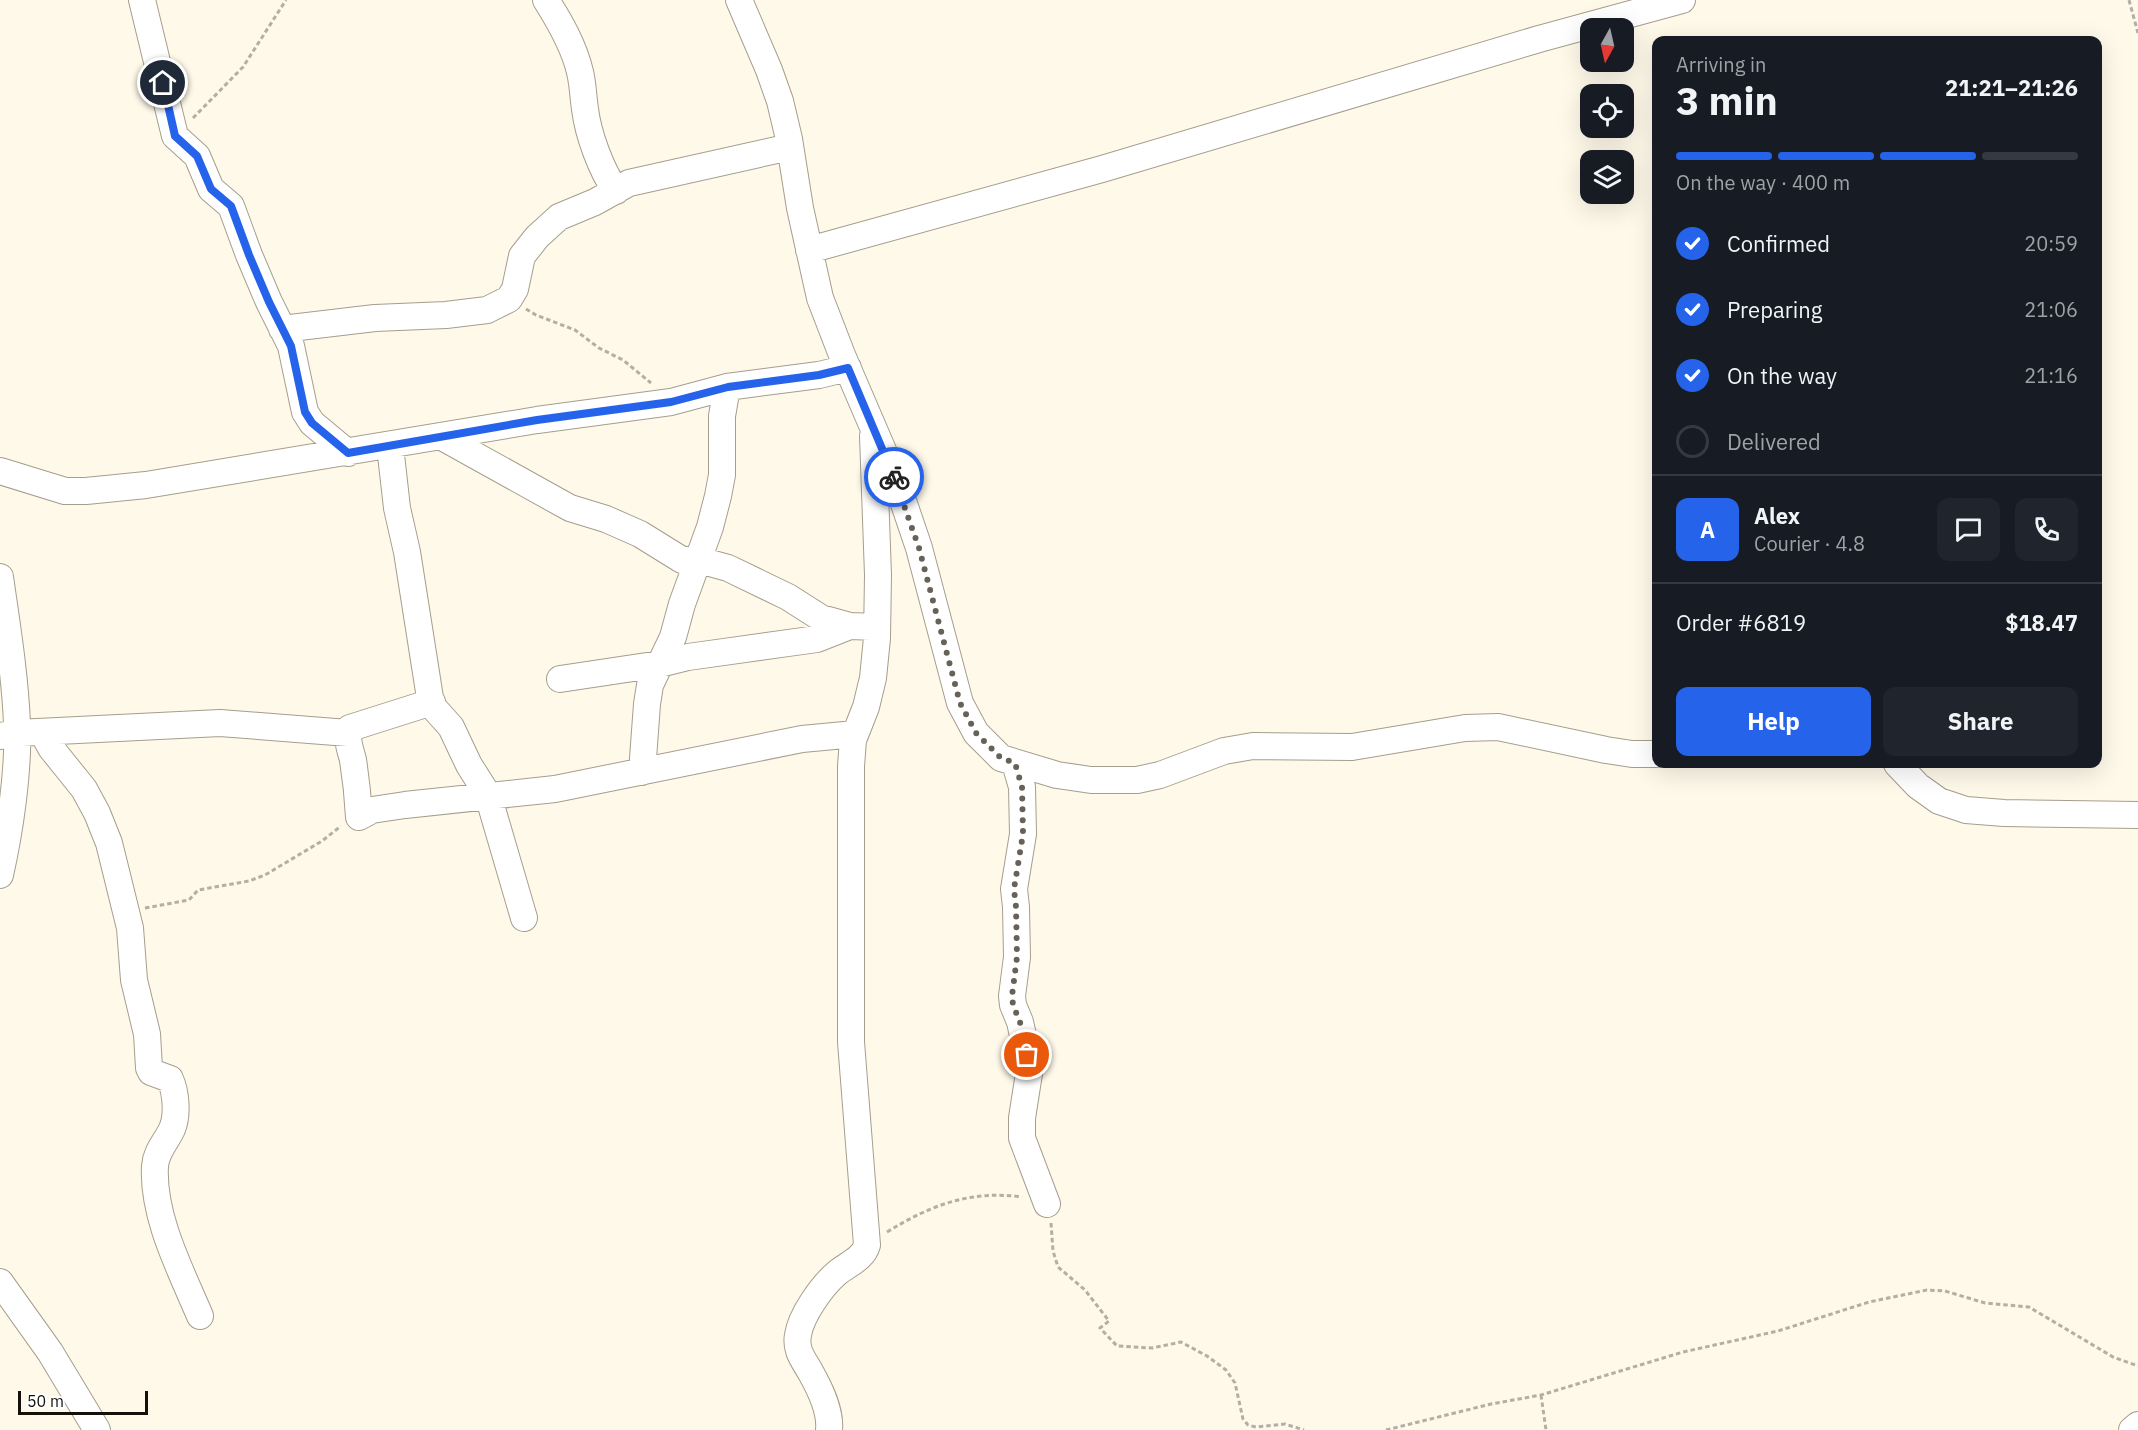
<!DOCTYPE html>
<meta charset="utf-8">
<style>
:root{--surface:#171b24;--page:#20242c;--text:#f1f3f6;--muted:#9ea1a6;--line:#363941;--accent:#2563eb}
body{margin:0;font-family:"IBM Plex Sans",sans-serif;background:var(--page);color:var(--text);height:100vh;display:flex;flex-direction:column;font-size:22px;white-space:nowrap}
*{box-sizing:border-box;margin:0}
p{font-size:20px;color:var(--muted)}
.icon{flex:none;width:33px;height:33px;fill:none;stroke:currentColor;stroke-width:2;stroke-linecap:round;stroke-linejoin:round}
.map{position:relative;flex:1;overflow:hidden}
.panel{position:absolute;left:1652px;top:36px;width:450px;height:732px;display:flex;flex-direction:column;background:var(--surface);border-radius:12px;box-shadow:0 6px 24px #0002}
.panel>*{flex:none}
.needle{width:39px;rotate:188deg}
.controls{position:absolute;left:1580px;top:18px;display:grid;gap:12px}
.controls a{display:grid;place-items:center;width:54px;height:54px;border-radius:12px;background:var(--surface);box-shadow:0 6px 24px #0002;font-size:30px}
.scale{position:absolute;left:18px;bottom:15px;width:130px;box-sizing:border-box;padding-left:6px;border:3px solid #13110a;border-top:0;font-size:16px;line-height:21px;white-space:nowrap;color:#13110a;-webkit-text-stroke:4px #fff;paint-order:stroke}
.pin{position:absolute;display:grid;place-items:center;width:51px;height:51px;color:#fff;margin:-26px;border:3px solid #fff;border-radius:50%;box-shadow:0 2px 6px #0007}
.courier{position:absolute;display:grid;place-items:center;width:60px;height:60px;margin:-30px;border:4px solid #2563eb;border-radius:50%;background:#fff;color:#222;box-shadow:0 2px 8px #0007}
.head em{font-style:normal;font-weight:700}
.head div{display:flex;flex-direction:column-reverse}
.head{display:flex;align-items:center;justify-content:space-between;height:102px;padding:0 24px}
h1{font-size:39px;font-weight:700;line-height:45px}
.bar{display:grid;grid-template-columns:repeat(4,1fr);gap:9px 6px;align-content:center;height:72px;padding:0 24px}
.bar i{height:8px;border-radius:4px;background:var(--line)}
.bar .on{background:var(--accent)}
.bar p{grid-column:span 4}
.line{display:flex;align-items:center;gap:15px;padding:0 24px;border-top:2px solid var(--line)}
.line div{flex:1}
.round{display:grid;place-items:center;flex:none;width:63px;height:63px;border-radius:12px;background:var(--page)}
ol{padding:0 24px;list-style:none}
li{display:flex;align-items:center;gap:18px;height:66px}
li p{margin-inline-start:auto}
li .icon{padding:6px;border-radius:50%;background:var(--accent);color:#fff;stroke-width:4}
li:last-child{color:var(--muted)}
li i{width:33px;height:33px;border:3px solid var(--line);border-radius:50%}
.cta{display:flex;gap:12px;margin-top:auto;padding:12px 24px}
.cta a{flex:1;height:69px;border-radius:12px;background:var(--accent);color:#fff;font-size:24px;font-weight:700;line-height:69px;text-align:center}
.cta a+a{background:var(--page);color:var(--text)}
.map>svg:first-child{display:block}
</style>
<div class="map">
<svg width="2138" height="1430" viewBox="0 0 2138 1430">
<rect width="100%" height="100%" fill="#fff9ea"/>
<g fill="none" stroke-linecap="round" stroke-linejoin="round">
<defs>
<path id="minor" d="M142,0l33,136 22,20 14,33 20,17 18,49 20,47 22,44 14,66 7,11 36,30
M546,0c14,22 28,46 34,72 3,12 3,24 5,37 3,25 16,61 31,82
M739,0l30,70 11,31 9,38 11,69 20,90 22,57 55,128 22,65 41,155 16,30 25,25 56,17 34,5h46l23,-5 64,-24 29,-5 99,1 113,-19 33,-1 108,23 26,4h24
M809,250l293,-81 437,-130 143,-39
M282,329l93,-11 71,-3 41,-5 22,-11 6,-10 7,-33 15,-19 22,-20 36,-15 34,-19 161,-36
M442,437l128,71 36,11 34,15 42,26h17l29,8 60,29 33,21 29,8 27,1
M390,446l7,62 10,44 23,146 4,10 17,19 18,38 19,30 36,123
M0,471l65,20h21l60,-6 391,-65 134,-18 56,-15 92,-12 29,-7
M0,577c7,49 15,98 17,147 2,46 -7,106 -17,151
M560,679l100,-15 28,-7 129,-18 33,-13
M432,702l-82,26c-4,12 0,20 3,32 3,19 5,38 6,57l13,-7 33,-5 150,-16 247,-50 53,-5
M42,732l9,16 33,41 13,24 12,30 21,85 4,52 13,54 2,34 2,4 19,7c6,13 8,36 2,50 -6,13 -16,22 -17,37 -3,50 26,105 45,150
M0,736l17,-3 203,-10 128,10
M1015,763l7,24 1,47 -9,55 2,18 1,50 -5,39 1,9 7,17 10,45 -8,51v20l25,66
M1897,764l21,22 21,15 27,9 38,3 134,2
M642,772l5,-68 3,-19 23,-48 9,-33 28,-77 8,-31 4,-21v-59l5,-29
M0,1282l50,70 47,78
M829,1430c2,-19 -9,-41 -18,-57 -7,-13 -16,-22 -13,-38 3,-20 24,-49 39,-62 11,-9 26,-14 30,-28l-16,-203v-276l2,-26 13,-33 7,-29 4,-40 1,-63 -5,-139
M2132,1430l6,-5"/>
</defs>
<use href="#minor" stroke="#a59e8d" stroke-width="28"/>
<path stroke="#b4afa3" stroke-width="3" stroke-dasharray="4.5 3" stroke-linecap="butt" d="M2129,0l9,33
M193,118l50,-51 43,-67
M526,309l10,6 39,15 24,18 24,12 28,23
M145,908l44,-8 9,-10 51,-9 16,-6 57,-34 19,-15
M1051,1223l2,28 5,16 27,23 24,31 -9,7 17,18 35,2 29,-6 26,14 19,14 9,13 8,36 5,6 8,2 29,-3 19,6
M887,1232c44,-27 83,-42 135,-35
M1541,1395l5,35
M1386,1430l105,-26 50,-9 142,-43 95,-21 91,-29 58,-12 18,1 40,12 44,4 84,50 25,9"/>
<use href="#minor" stroke="#fff" stroke-width="26"/>
</g>
<g fill="none" stroke-linecap="round" stroke-linejoin="round">
<path stroke="#666258" stroke-width="6" stroke-dasharray="0 10.8" d="M894,477l25,71 41,155 16,30 25,25 14,5 7,24 1,47 -9,55 2,18 1,50 -5,39 1,9 7,17 7,33"/>
<path stroke="#2563eb" stroke-width="8" d="M163,83l12,53 22,20 14,33 20,17 18,49 20,47 22,44 14,66 7,11 36,30 189,-33 134,-18 57,-15 91,-12 29,-7 46,109"/>
</g>
</svg>
<div class="controls">
<a><svg class="needle" viewBox="-14 -14 28 28"><path d="M0-13l5 13h-10z" fill="#e53935"/><path d="M0 13l5-13h-10z" fill="#9ea1a6"/></svg></a>
<a><svg class="icon" aria-label="locate" viewBox="0 0 24 24"><circle cx="12" cy="12" r="6"/><path d="M12 2v4M12 18v4M2 12h4M18 12h4"/></svg></a>
<a><svg class="icon" aria-label="layers" viewBox="0 0 24 24"><path d="M12 4l9 5-9 5-9-5zM3 14l9 5 9-5"/></svg></a>
</div>
<div class="scale">50 m</div>
<div class="pin" style="left:1027px;top:1055px;background:#ea580c"><svg class="icon" aria-label="bag" viewBox="0 0 24 24"><path d="M5 8h14l-1 12H6zM9 8a3 3 0 0 1 6 0"/></svg></div>
<div class="pin" style="left:163px;top:83px;background:#1f2937"><svg class="icon" aria-label="home" viewBox="0 0 24 24"><path d="M3 11l9-7 9 7M6 9v11h12V9"/></svg></div>
<div class="courier" style="left:894px;top:477px"><svg class="icon" aria-label="bike" viewBox="0 0 24 24"><circle cx="6" cy="16" r="4"/><circle cx="18" cy="16" r="4"/><path d="M6 16l4-8h5l3 8M10 8l3 8H6M13 5h3"/></svg></div>
<section class="panel">
<div class="head"><div><h1>3 min</h1><p>Arriving in</p></div><em>21:21–21:26</em></div>
<div class="bar"><i class="on"></i><i class="on"></i><i class="on"></i><i></i><p>On the way · 400 m</p></div>
<ol>
<li><svg class="icon" aria-label="check" viewBox="0 0 24 24"><path d="M5 12l5 5 9-10"/></svg>Confirmed<p>20:59</p></li>
<li><svg class="icon" aria-label="check" viewBox="0 0 24 24"><path d="M5 12l5 5 9-10"/></svg>Preparing<p>21:06</p></li>
<li><svg class="icon" aria-label="check" viewBox="0 0 24 24"><path d="M5 12l5 5 9-10"/></svg>On the way<p>21:16</p></li>
<li><i></i>Delivered</li>
</ol>
<div class="line" style="height:108px"><b class="round" style="background:var(--accent);color:#fff">A</b><div><b>Alex</b><p>Courier · 4.8</p></div><a class="round"><svg class="icon" aria-label="chat" viewBox="0 0 24 24"><path d="M4 5h16v11H9l-5 4z"/></svg></a><a class="round"><svg class="icon" aria-label="phone" viewBox="0 0 24 24"><path d="M5 4h4l2 5-3 2q2 4 5 5l2-3 5 2v4C11 20 4 13 5 4z"/></svg></a></div>
<div class="line" style="height:78px"><div>Order #6819</div><b>$18.47</b></div>
<div class="cta"><a>Help</a><a>Share</a></div>
</section>
</div>
